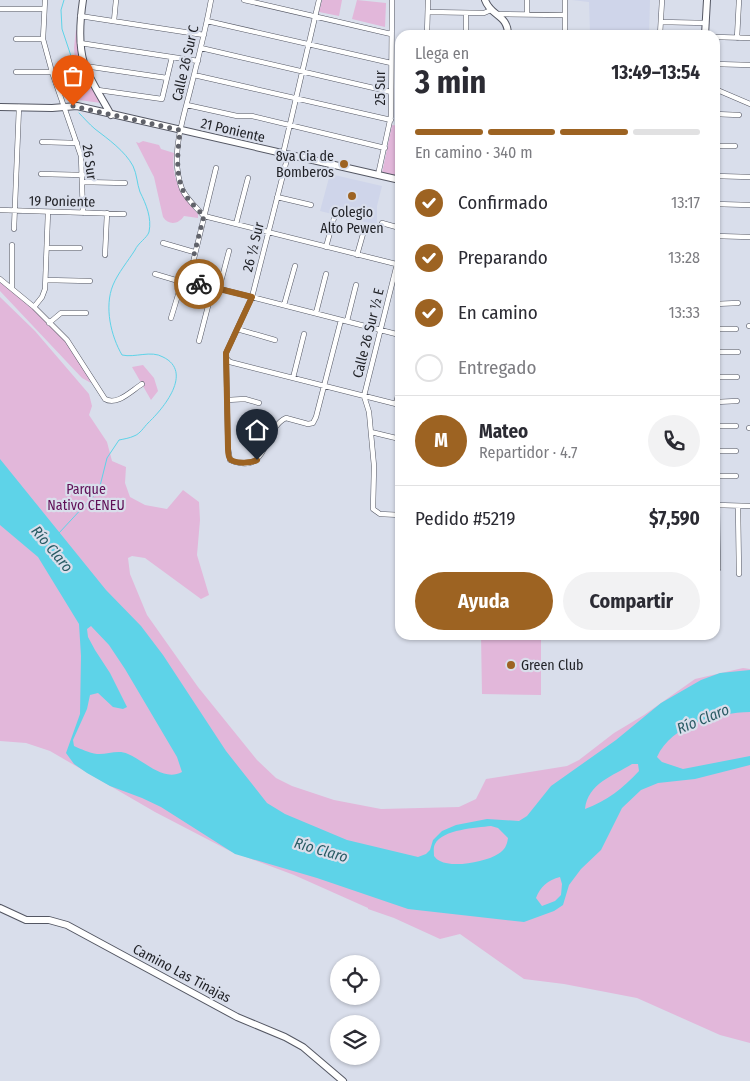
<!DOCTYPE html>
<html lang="es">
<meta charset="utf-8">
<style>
:root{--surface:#fff;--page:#f2f2f3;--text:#2b2b33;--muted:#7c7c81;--line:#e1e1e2;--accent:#9d6322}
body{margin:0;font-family:"Fira Sans Condensed",sans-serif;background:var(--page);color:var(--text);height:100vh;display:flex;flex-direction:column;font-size:19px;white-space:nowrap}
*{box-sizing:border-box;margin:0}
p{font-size:16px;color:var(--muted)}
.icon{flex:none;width:28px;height:28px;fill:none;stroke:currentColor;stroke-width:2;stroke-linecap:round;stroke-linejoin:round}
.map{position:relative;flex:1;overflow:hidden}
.panel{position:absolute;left:395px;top:30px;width:325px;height:610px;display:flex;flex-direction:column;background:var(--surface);border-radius:15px;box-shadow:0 1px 4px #0004}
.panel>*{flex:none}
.fabs{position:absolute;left:330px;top:955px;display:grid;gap:10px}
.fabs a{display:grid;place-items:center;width:50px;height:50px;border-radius:50%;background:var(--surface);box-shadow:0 1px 4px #0004;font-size:25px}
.pin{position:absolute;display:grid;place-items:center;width:42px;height:42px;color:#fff;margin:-51px -21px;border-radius:50% 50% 50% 0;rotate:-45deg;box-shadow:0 0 5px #0007}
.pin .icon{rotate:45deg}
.courier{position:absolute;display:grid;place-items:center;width:50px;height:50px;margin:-25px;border:4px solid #9d6322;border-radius:50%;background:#fff;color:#222;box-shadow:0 1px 6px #0007}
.summary em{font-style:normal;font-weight:700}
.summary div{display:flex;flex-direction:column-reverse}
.summary{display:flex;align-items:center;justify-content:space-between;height:85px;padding:0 20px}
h1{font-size:32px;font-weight:700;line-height:38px}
.bar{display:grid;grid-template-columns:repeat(4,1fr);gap:8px 5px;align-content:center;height:60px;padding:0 20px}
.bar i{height:6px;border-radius:4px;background:var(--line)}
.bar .current{background:var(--accent)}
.bar p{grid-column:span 4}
.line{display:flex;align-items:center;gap:12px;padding:0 20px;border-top:1px solid var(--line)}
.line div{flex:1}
.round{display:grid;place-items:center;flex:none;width:52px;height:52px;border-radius:26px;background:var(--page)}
ol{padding:0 20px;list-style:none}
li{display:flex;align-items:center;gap:15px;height:55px}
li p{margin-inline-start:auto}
li .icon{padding:5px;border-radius:50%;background:var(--accent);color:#fff;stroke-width:4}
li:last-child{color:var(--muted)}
li i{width:28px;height:28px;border:2px solid var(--line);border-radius:50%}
.action{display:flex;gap:10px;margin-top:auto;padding:10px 20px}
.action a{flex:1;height:58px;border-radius:30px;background:var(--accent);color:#fff;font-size:20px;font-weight:700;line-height:58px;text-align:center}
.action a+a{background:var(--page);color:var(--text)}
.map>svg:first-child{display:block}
</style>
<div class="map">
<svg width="750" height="1081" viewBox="0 0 750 1081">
<rect width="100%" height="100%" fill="#d9deeb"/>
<path fill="#cfd5ea" d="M572,0h78l-1,35h-54l-5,-2 -1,-31z
M330,174l52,12 -5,20v19l-57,-14z"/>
<path fill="#e2b7da" d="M322,0h20l-3,16 -20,-4z
M357,0l29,3 -1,24 -33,-8z
M76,30h1l1,15 23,58 -22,-3 -5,-52z
M392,125l8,1v51l-18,-4z
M143,141l16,4 2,4 13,4c-4,24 8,44 24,61v4l-14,-2c-5,8 -15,10 -21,1l-9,-40 -18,-35 3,1z
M0,281c22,18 47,36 64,58 11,14 19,29 27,44l-9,-5 -82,-87z
M0,297l35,34 54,63 3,12 -3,9 18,27 5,19 14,6 -1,16 5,14 15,8 22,4 16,-19 16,12 1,18 -3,35 12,40 -8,4 -56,-41 -13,-2 -4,2 2,16 17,41 51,72 59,73 19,18 16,8 42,14 47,9 78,-2 17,-8 10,-20 81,-13 12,-6 35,-27 30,-18 51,-36 48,-11 7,1v374l-30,-8 -83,-37 -73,-14 -40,-5 -64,-45 -20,5 -46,-21 -26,-9v-1l-74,-33 -64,-24 -75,-39 -105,-61 -24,-8 -26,-2z
M143,365l11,13 4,13 -7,9 -19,-33z
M481,635h60v60l-59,-1z"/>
<path fill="#5ed3e8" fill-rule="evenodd" d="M0,459l106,131 35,36 22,29 63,96 41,52 18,11 62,26 71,17 8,-3 4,-4 3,-10 9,-9 14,-6 31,-6 32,2 8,-5 24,-30 65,-46 45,-37 40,-23 19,-7 30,-3v42c-33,1 -78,12 -93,45l5,5 21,7 67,-13v9l-55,14 -37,4 -17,7 -19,18 -21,42 -20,19 -12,16 -6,20 -9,6 -30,11 -116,-13 -91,-31 -82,-24 -74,-47 -19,-9 -32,-12 -23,-13 -13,-9 -8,-11 14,-39 1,-58 -2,-32 -41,-67 -38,-32zM91,626l18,19 16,24 52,88 5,15c-19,10 -37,-11 -54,-18 -10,-5 -21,1 -31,0 -8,-1 -16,-5 -23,-8l-1,-6 14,-31 3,-14 8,-2 15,14 10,2 4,-2 -17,-34 -15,-23 -7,-13 -1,-8zM632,764h6l1,7c-16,17 -32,30 -54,38 3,-26 28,-33 47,-45zM491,826l7,2 10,10c-1,7 -3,12 -10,16 -12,8 -45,14 -58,7 -3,-1 -4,-3 -6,-5 0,-4 -1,-8 1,-12 8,-15 41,-16 56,-18zM560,877l2,7 -1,11 -6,6 -13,5 -6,-8c4,-11 12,-18 24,-21z"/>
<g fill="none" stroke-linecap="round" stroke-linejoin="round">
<path stroke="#5ed3e8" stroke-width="1" d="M64,0l-3,10 1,19 10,30 -1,15 3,26
M59,533l40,-43 8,-32 12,-18c5,-1 11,-2 15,-4 6,-2 10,-9 14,-13 15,-14 46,-51 15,-66 -12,-7 -28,1 -41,-2 -11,-19 -18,-48 -9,-70 5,-12 15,-24 22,-35 3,-7 12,-12 14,-18 3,-14 -3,-28 -9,-40 -3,-8 -3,-18 -7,-26 -8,-15 -25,-27 -38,-37 -6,-5 -11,-11 -16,-16"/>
<defs>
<path id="street" d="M45,0l-2,39 9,33 29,84 2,57
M244,0l147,34
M565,0v35
M0,9h43
M428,12l56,1 7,-3
M497,14l68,1
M527,14v-14
M80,16l124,19
M114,21l2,-21
M207,21l184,42
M661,22l45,1
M427,35l1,-35
M466,35v-22
M660,35l2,-35
M715,37l35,1
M737,38l2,-38
M16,39h27
M80,43l118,18
M201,48l190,44
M715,64l35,1
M85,66l82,12
M16,72h36
M194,75l197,45
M715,89l35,15
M98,90l64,9 10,-42
M187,105l50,11h15l133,32
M715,114l24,1
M42,142l35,1
M715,146h20
M283,154l36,-154
M288,155l-36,142 -26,56 2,95 2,12c40,17 32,-31 56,-42l22,6 5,-1 3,-6 25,-97
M41,174l42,1
M378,175l13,-59 1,-116
M715,176l35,1
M83,182l42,1
M277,197l34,8
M715,204l35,1
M0,210l124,4
M204,216c-7,-8 -17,-16 -22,-27 -13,-34 2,-72 10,-106 7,-28 14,-55 19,-83
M204,216l196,49
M382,223l18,5
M236,224l12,-46
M14,229l5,-122
M715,236l35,1
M163,243l31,9
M326,247l8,-29
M47,248h33
M400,252l-36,144 5,16 5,54 -1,43 7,5 20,1
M105,255l2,-42
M357,255l8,-28
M155,274l27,8
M0,279l34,28 33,33 38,59c12,7 26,-8 37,-15
M189,279l4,3 207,53
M189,279l27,-111
M46,280l44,1
M12,288v-43
M219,289l10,-38
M715,304l23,-1
M284,305l11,-39
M34,307l8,-10 3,-8 3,-77
M316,313l10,-39
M171,318l11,-36 7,-3
M347,321l9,-36
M49,323l12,-10h25
M749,326h1
M237,329l38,11
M715,329h21
M199,341l14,-54
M715,341l3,228
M716,352h22
M227,359l3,3 170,43
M716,377h21
M293,378l11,-44
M227,400l18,-1 14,4
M716,402l21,-1
M396,404l4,-17
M717,426h19
M749,428h1
M371,432l29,7
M717,451h19
M717,476h19
M716,505l34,1
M738,506l1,68"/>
<path id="secondary" d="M83,0c-3,20 -5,43 1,63 6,18 18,35 27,52
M485,0c6,17 23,14 23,35
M705,35l2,-35
M0,107l52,1 25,-2 323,74
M0,908l26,12h23l18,5 170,92 48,20 18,10 40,34"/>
</defs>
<use href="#street" stroke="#545763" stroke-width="5.5"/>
<use href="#secondary" stroke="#545763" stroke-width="8"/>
<use href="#street" stroke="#fff" stroke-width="4.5"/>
<use href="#secondary" stroke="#fff" stroke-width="6"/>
</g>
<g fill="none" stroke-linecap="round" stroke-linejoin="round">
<path stroke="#60626a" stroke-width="5" stroke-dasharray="0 9" d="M73,106l107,24c-2,21 -6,47 6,66 5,7 12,14 18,20l-16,62 4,4 7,2"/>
<path stroke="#9d6322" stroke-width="6" d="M199,284l53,13 -26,56 2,95c0,4 0,10 3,12 7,4 20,3 26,0"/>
</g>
<g fill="#9d6322" stroke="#d9deeb" stroke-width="2">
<circle cx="344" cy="164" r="5"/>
<circle cx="352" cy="196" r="5"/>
<circle cx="511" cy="665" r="5"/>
</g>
<g text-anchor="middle" stroke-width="4.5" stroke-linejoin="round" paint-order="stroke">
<g font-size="14" fill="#1f2025" stroke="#d9deeb">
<text transform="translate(185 63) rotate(-77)" y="5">Calle 26 Sur C</text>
<text transform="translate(380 88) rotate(-90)" y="5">25 Sur</text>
<text transform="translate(233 130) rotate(13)" y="5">21 Poniente</text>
<text transform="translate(90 162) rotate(82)" y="5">26 Sur</text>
<text transform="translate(62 201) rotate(1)" y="5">19 Poniente</text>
<text transform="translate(253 247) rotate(-76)" y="5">26 ½ Sur</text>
<text transform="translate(368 333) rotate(-76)" y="5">Calle 26 Sur ½ E</text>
<text transform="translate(182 973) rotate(28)" y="5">Camino Las Tinajas</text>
</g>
<g font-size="14" fill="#1f2025" stroke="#d9deeb" text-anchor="end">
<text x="334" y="161">8va Cia de<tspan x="334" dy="16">Bomberos</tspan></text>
<text x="352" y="217" text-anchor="middle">Colegio<tspan x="352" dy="16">Alto Pewen</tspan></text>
<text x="521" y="670" text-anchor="start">Green Club</text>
</g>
<g font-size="14" fill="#5f0f57" stroke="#d9deeb">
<text x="86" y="494">Parque<tspan x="86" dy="16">Nativo CENEU</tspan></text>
</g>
<g font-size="15" font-style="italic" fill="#295b64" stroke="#d9deeb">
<text transform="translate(52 549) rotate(50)" y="5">Río Claro</text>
<text transform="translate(703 719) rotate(-22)" y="5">Río Claro</text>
<text transform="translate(321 850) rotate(16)" y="5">Río Claro</text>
</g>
</g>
</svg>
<div class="fabs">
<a><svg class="icon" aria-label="locate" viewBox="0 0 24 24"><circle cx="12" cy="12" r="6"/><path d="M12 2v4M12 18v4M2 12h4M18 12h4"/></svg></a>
<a><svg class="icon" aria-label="layers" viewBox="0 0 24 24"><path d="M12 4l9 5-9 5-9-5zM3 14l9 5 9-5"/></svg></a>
</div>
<div class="pin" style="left:73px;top:106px;background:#ea580c"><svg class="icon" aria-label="bag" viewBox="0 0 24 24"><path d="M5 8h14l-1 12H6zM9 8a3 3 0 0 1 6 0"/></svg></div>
<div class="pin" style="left:257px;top:460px;background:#1f2937"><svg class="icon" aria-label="home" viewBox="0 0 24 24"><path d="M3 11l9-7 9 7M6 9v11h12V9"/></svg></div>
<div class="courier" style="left:199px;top:284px"><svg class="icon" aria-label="bike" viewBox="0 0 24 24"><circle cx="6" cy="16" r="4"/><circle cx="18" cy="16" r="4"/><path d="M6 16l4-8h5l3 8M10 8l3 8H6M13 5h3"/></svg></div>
<section class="panel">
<div class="summary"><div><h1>3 min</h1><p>Llega en</p></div><em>13:49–13:54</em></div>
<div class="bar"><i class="current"></i><i class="current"></i><i class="current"></i><i></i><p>En camino · 340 m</p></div>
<ol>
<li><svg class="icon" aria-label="check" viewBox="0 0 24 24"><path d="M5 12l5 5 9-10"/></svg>Confirmado<p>13:17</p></li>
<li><svg class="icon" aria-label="check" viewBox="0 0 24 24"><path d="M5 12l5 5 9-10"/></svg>Preparando<p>13:28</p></li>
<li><svg class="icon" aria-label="check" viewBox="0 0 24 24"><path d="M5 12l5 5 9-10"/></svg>En camino<p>13:33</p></li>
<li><i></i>Entregado</li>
</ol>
<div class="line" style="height:90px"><b class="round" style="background:var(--accent);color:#fff">M</b><div><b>Mateo</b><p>Repartidor · 4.7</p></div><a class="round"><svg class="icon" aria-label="phone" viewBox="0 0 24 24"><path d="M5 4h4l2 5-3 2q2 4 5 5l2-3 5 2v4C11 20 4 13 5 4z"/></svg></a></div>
<div class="line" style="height:65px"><div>Pedido #5219</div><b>$7,590</b></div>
<div class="action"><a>Ayuda</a><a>Compartir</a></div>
</section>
</div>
